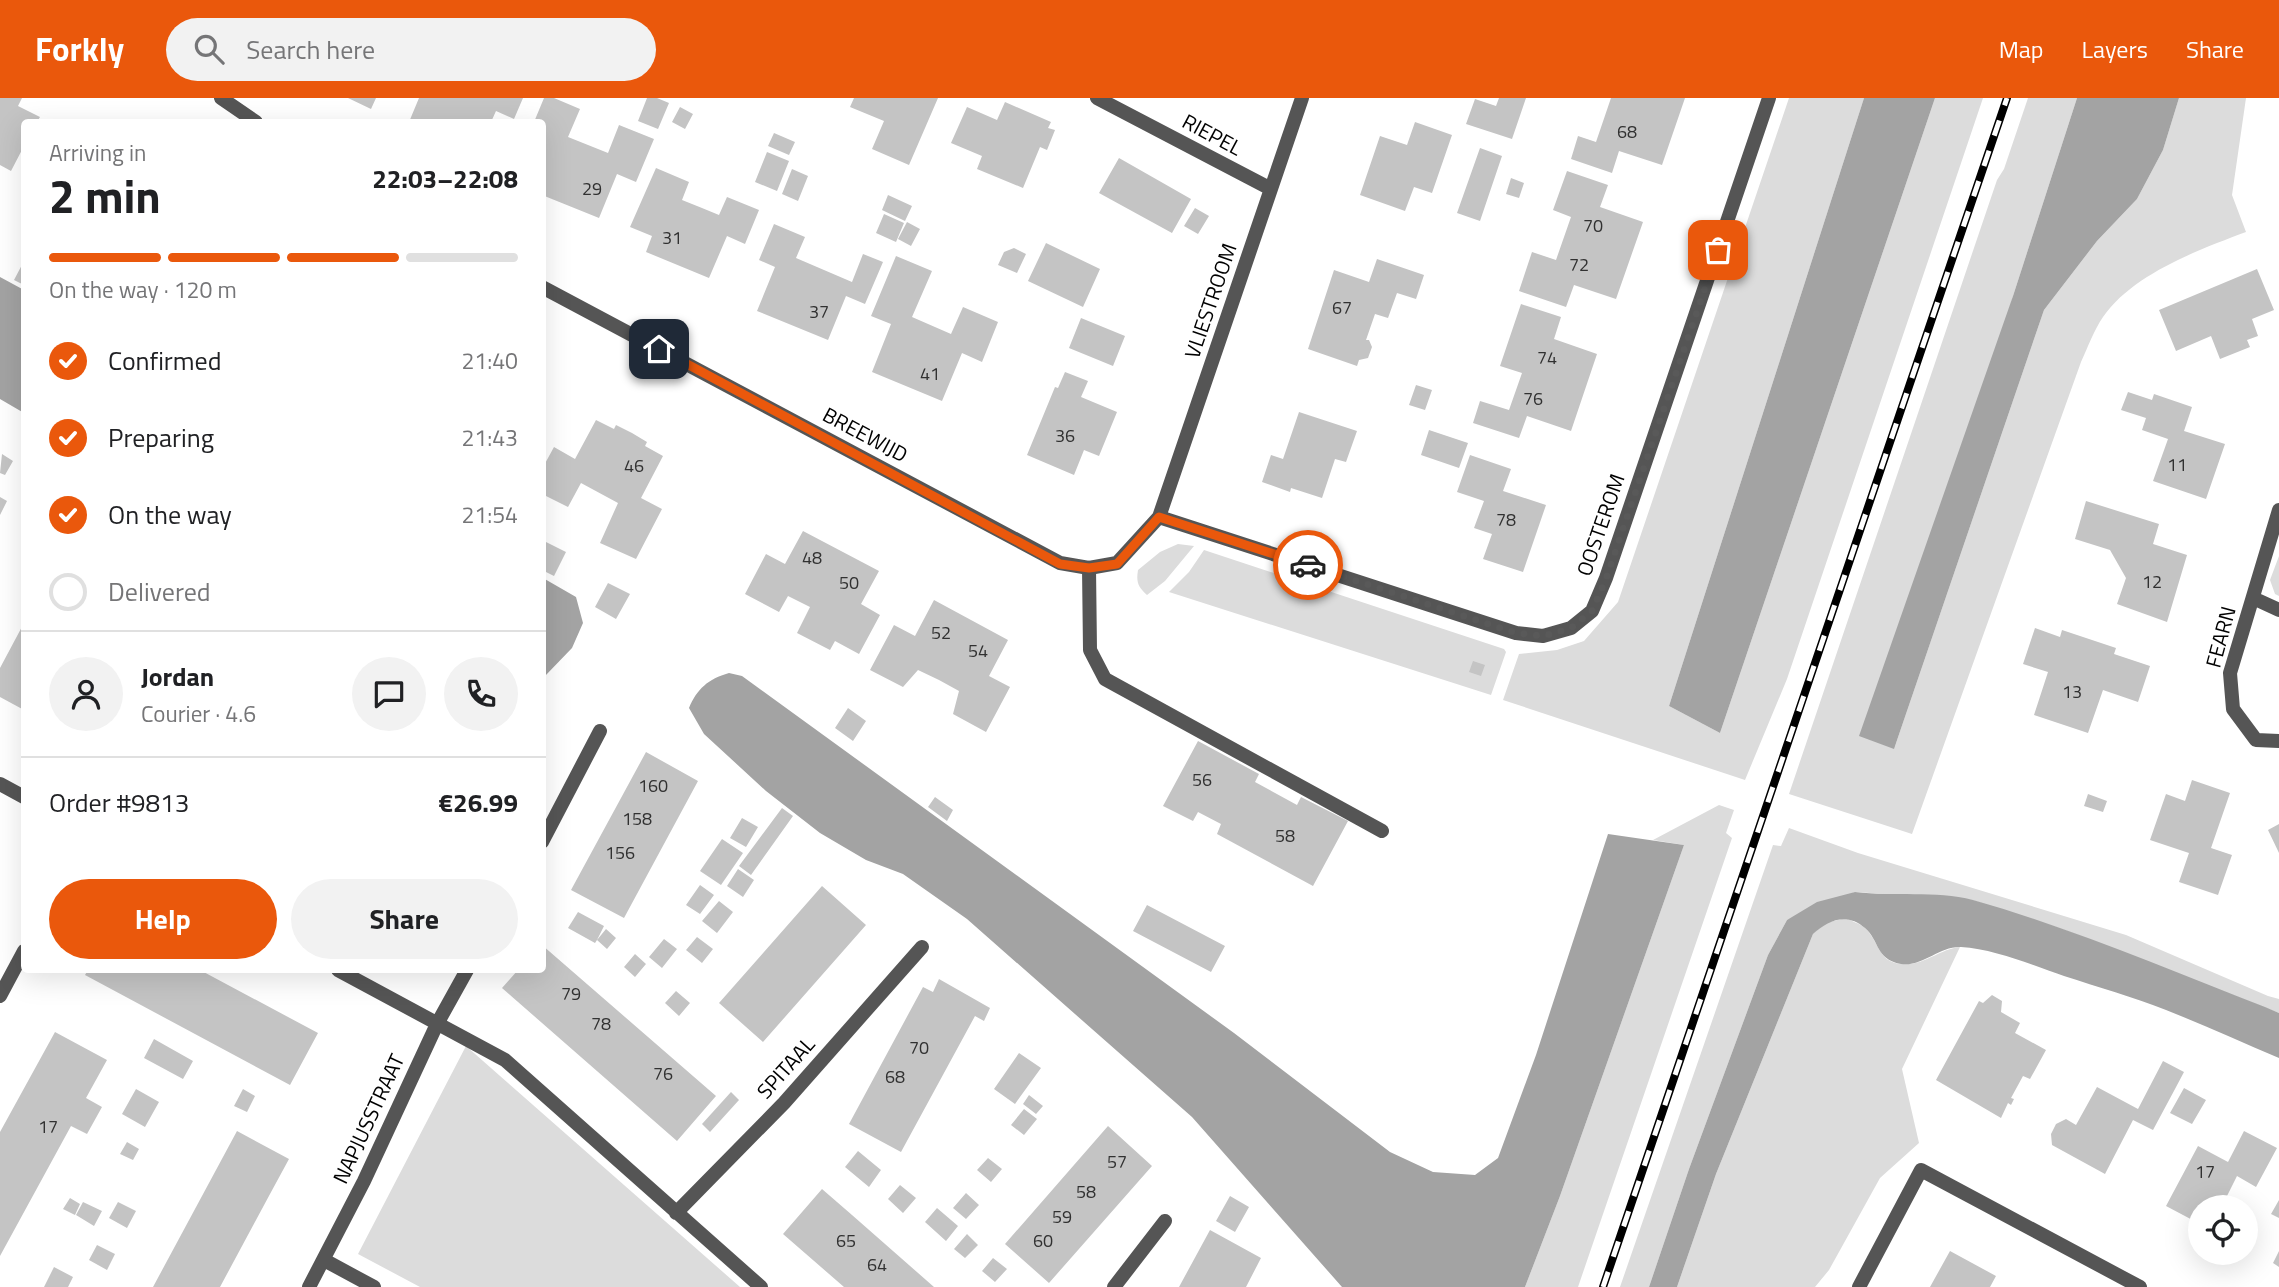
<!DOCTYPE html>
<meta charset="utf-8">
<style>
:root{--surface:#fff;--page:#f2f2f2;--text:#202124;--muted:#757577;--line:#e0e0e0;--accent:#ea580c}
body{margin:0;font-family:"Titillium Web",sans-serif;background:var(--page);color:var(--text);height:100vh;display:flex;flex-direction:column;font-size:26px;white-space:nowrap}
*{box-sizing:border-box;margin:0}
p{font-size:23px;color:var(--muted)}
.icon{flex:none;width:38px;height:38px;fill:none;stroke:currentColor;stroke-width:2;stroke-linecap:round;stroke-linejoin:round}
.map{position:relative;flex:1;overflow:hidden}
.sheet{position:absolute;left:21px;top:21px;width:525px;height:854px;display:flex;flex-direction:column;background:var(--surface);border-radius:7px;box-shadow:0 7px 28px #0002}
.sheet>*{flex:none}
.buttons{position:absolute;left:2188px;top:1097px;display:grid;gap:14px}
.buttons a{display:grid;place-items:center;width:70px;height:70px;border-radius:50%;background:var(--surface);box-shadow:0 7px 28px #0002;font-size:35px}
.pin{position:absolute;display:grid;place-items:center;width:60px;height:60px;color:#fff;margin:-30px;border-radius:14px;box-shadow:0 4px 10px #0006}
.courier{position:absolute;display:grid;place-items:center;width:70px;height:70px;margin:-35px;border:5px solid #ea580c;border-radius:50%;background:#fff;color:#222;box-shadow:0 2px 9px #0007}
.summary em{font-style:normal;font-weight:700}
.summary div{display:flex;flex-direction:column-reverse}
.summary{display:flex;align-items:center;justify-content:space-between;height:119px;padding:0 28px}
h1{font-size:46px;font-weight:700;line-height:52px}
.bar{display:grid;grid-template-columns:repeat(4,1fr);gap:10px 7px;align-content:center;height:84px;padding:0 28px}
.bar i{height:9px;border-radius:5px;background:var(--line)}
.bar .on{background:var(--accent)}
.bar p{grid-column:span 4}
.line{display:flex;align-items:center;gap:18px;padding:0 28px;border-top:2px solid var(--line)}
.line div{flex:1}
.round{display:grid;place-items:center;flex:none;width:74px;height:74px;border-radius:37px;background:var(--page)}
ol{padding:0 28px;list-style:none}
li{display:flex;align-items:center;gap:21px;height:77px}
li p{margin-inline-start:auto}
li .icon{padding:7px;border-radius:50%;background:var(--accent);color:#fff;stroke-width:4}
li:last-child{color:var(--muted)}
li i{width:38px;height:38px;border:4px solid var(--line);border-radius:50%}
.cta{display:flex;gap:14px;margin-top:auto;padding:14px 28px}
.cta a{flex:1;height:80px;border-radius:42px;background:var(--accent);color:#fff;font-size:28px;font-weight:700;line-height:80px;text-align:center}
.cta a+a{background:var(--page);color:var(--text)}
header{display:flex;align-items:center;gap:42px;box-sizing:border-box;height:98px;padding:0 35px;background:var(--accent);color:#fff}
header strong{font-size:33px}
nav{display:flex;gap:38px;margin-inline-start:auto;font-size:24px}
.search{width:490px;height:63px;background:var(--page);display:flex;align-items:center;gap:18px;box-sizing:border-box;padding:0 24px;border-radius:38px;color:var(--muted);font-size:26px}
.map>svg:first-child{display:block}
</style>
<header>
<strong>Forkly</strong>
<div class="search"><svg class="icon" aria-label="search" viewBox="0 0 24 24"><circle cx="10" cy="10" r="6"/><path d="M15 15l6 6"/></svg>Search here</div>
<nav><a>Map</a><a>Layers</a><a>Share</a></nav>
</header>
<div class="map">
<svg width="2279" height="1189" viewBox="0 0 2279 1189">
<rect width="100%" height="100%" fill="#fff"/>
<path fill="#dcdcdc" d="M1789,0h75l-195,608 51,27 215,-635h48l-196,581 -42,101 -242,-80 16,-46 38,-4 27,-9 34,-39z
M2028,0h49l-64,198 -119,453 150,-439 53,-69 40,-42 26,-49 16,-52h67l-14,97 14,37c-48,18 -113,42 -143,85 -9,13 -15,30 -22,45l-169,472 -123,-40 208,-614 7,-11z
M1178,446l16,2 -29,35 -18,14c-9,-8 -11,-13 -9,-25l22,-18z
M1204,452l300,99 2,3 -15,43 -322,-103 20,-20z
M2279,458v40l-4,-2 -5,-14z
M1719,707l15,5 -8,23 6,5 -154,449h-53l35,-91 124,-351 -31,-5z
M1789,730l69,25 268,82 142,61 11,3v14l-217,-84 -90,-29 -117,-8 -68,28 -19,35 -79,214 -40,118h-29l153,-442 8,1z
M1846,820c5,3 15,6 19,10 16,15 12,38 44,36 17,-1 32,-15 51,-17l-58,122 17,74 -39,35 -51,92 -14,17h-138l39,-113 97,-240 12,-11z
M466,948l274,241h-320l-62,-33z"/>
<path fill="#a3a3a3" d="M1864,0h71l-215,635 -51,-27z
M2077,0h102l-16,52 -26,49 -40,42 -53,69 -150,439 -35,-13 154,-440z
M0,179l24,13v123l-24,-14z
M543,480l33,19 7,26 -11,25 -27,28h-2z
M729,575l13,3 492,357 156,119 43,20 42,3 23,-17 38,-103 72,-221 76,11 -124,351 -35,91h-183l-150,-170 -225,-198 -64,-45 -37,-14 -46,-27 -54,-42 -62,-57 -15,-26c8,-19 19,-29 40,-35z
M1855,794c39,5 80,-2 118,8 99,28 196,70 292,107l14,6v45c-38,-16 -75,-33 -113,-48 -33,-13 -68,-23 -102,-34 -31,-11 -70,-27 -103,-29 -22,-1 -38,20 -60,17 -26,-5 -21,-23 -36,-36 -18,-16 -37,-8 -52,6l-97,240 -39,113h-28l40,-118 79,-214 19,-35 30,-18z"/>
<path fill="#c4c4c4" d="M0,0h22l-4,8 22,11 -3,5h-13v24l-13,25 -11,-6z
M348,0h28l-5,11z
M419,0h104l-9,21 -18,-8 -5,11h-82z
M544,0h10l26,11 -12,28 40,16 11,-28 35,14 -18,43 -19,-8 -18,44 -57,-23v-41l4,-9 -4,-1v-22h-8z
M647,0h10l12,5 -11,26 -20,-8z
M854,0h84l-29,67 -37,-16 12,-28 -34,-14z
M1499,0h27l-14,41 -46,-15 9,-25 21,7z
M1611,0h74l-23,67 -43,-14 -7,22 -41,-14 7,-23 18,6z
M1005,4l46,20 -3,6 7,2 -8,20 -7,-3 -17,41 -46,-19 5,-13 -31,-13 16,-36 30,13z
M680,9l13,7 -8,15 -13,-7z
M1415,24l37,13 -20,58 -18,-6 -9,24 -45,-16 20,-59 27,9z
M774,35l21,9 -6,13 -21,-9z
M1480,50l22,8 -22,65 -23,-8z
M767,54l22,9 -12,30 -22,-9z
M1119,60l72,41 -19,34 -73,-40z
M656,70l33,14 -7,18 20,8 17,7 8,-18 32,13 -14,34 -18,-8 -18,42 -63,-26 6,-16 -22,-9z
M792,71l16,7 -10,25 -16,-7z
M1567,73l41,14 -8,22 43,15 -27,77 -42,-14 -8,22 -47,-16 13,-39 24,8 15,-43 -18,-7z
M1511,80l13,5 -5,15 -13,-4z
M888,97l24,11 -7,15 -23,-11z
M1195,110l14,8 -11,18 -14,-8z
M884,116l20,9 -8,19 -20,-9z
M907,124l13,7 -9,17 -13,-7z
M774,126l31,13 -9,21 56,24 11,-28 20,8 -18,42 -19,-8 -18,44 -71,-29 18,-44 -16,-7z
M1046,145l54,26 -17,38 -55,-26z
M1014,150l12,6 -9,19 -19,-8 6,-13z
M896,158l36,15 -20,46 39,17 12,-27 35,15 -16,40 -20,-9 -20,48 -70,-29 19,-48 -20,-8z
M1377,161l47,16 -8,24 -19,-6 -9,25 -13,-4 -9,26h3l3,7 -4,11 -9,2 -2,6 -49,-17 26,-79 35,12z
M24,163v24l-10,-5z
M2257,171l17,41 -22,9 6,17 -11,4 3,7 -30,12 -9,-23 -35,15 -17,-41z
M1521,206l40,13 -7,22 43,15 -26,77 -44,-15 -8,22 -46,-15 7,-22 29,9 13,-37 -22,-7z
M1081,220l44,18 -12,30 -44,-18z
M1065,274l23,9 -7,16 36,15 -18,44 -15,-6 -10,25 -47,-20 28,-68 3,1z
M1416,287l16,5 -7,20 -16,-5z
M2128,294l24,8 2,-6 38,13 -8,24 41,13 -19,55 -53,-18 15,-42 -26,-9 4,-12 -25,-8z
M1299,314l58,19 -11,31 -11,-3 -13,39 -31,-10 -1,4 -28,-10 9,-27 12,4z
M596,322l18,9 2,-4 16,8 15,9 -2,4 18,10 -22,42 21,11 -26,50 -36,-16 18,-40 -37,-20 -13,24 -26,-13v-25l12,-22 21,12z
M1429,332l39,13 -9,25 -38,-13z
M2,356l11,7 -8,14 -5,-2z
M1470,357l41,14 -8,22 43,14 -23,67 -40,-13 9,-25 -18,-6 10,-27 -27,-9z
M0,399l7,4 -7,14z
M2086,403l73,23 -6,20 34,11 -20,67 -50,-18 9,-26 -16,-28 -35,-11z
M803,433l76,40 -18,33 19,11 -21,39 -24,-13 -5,9 -33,-17 13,-26 -22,-11 -9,16 -34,-18 21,-40 19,10z
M546,444l20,10 -12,24 -12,-6v-22z
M608,485l22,11 -14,25 -21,-12z
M934,502l74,40 -19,36 21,11 -24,45 -33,-18 6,-23 -20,-11 -21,-10 -15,17 -33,-17 24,-45 21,11z
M24,525v87l-24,-13v-29z
M2035,530l25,9 2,-7 54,18 -2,6 36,12 -12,36 -35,-12 -15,43 -54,-18 14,-43 -25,-8z
M1473,563l12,4 -4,11 -12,-4z
M848,610l18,13 -13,20 -18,-13z
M1198,643l61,33 -4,8 42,23 4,-8 47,24 -35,65 -96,-52 4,-10 -23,-12 -5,9 -30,-15z
M646,654l52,29 -74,137 -53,-28z
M2192,682l38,13 -19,55 21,7 -14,40 -39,-13 10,-29 -39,-13 16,-46 19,7z
M2088,696l19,7 -4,11 -19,-6z
M935,699l18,13 -6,11 -19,-14z
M782,710l11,8 -42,59 -12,-9z
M742,720l16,9 -12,20 -16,-9z
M2279,726v29l-11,-23z
M722,741l21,14 -22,32 -21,-14z
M738,771l16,11 -11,17 -16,-11z
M700,787l14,10 -14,19 -14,-9z
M822,788l44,39 -103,117 -44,-39z
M719,803l14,11 -16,21 -15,-12z
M1147,807l78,41 -14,26 -78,-41z
M578,814l26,14 -7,14 9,-11 10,9 -9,11 -10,-9 -2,3 -27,-15z
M697,839l16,12 -11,14 -16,-13z
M664,841l13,10 -15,19 -13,-11z
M542,847l174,151 -39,45 -175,-153 16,-18h24z
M635,856l11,10 -11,13 -11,-10z
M88,872h112l118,63 -28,52 -205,-110z
M939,881l51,29 -6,13 -9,-5 -74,136 -52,-28 74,-137 10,5z
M676,893l14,12 -11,13 -14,-13z
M1992,897l10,6 -1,11 19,11 -5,10 31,17 -16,29 -7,-3 -12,22 3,1 -3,6 -3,-2 -7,15 -65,-38 43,-79 4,2z
M55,934l52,28 -21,38 16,9 -15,27 -16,-8 -71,130v-124z
M154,941l39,22 -10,18 -39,-21z
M1019,955l22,15 -26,36 -21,-15z
M2163,963l21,11 -9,17 -22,41 -20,-10 -28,54 -53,-29 -1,-11 5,-10 10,-5 10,6 21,-38 41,22z
M2184,990l22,12 -14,24 -22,-11z
M136,991l23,13 -14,25 -23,-13z
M243,991l12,7 -8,16 -13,-6z
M731,994l8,8 -29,32 -8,-8z
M1029,997l14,11 -7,8 -13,-10z
M1024,1011l13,10 -13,16 -13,-10z
M1108,1028l44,40 -103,117 -44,-39z
M237,1033l52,28 -19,35 -50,93h-67z
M2244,1033l33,17 -21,39 -19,-11 -16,32h-21v16l-34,-18 32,-60 30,16z
M127,1044l12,7 -6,11 -13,-6z
M858,1053l23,19 -12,17 -24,-20z
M988,1060l14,11 -11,13 -14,-12z
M900,1087l16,13 -13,15 -15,-14z
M822,1091l30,26 82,72h-90l-61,-53z
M966,1095l13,12 -13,14 -13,-11z
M1230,1098l19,11 -14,25 -19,-11z
M70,1100l10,6 -5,11 -12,-6z
M2279,1102v18l-8,-4z
M83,1104l19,9 -8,15 -18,-11z
M118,1104l18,9 -9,17 -18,-10z
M937,1110l21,18 -12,15 -21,-19z
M1210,1132l51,28 -15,29h-67z
M967,1136l11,11 -13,13 -11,-9z
M97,1147l18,9 -8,16 -18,-10z
M1950,1153l46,25 -6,11h-60z
M2279,1153v16l-6,-4z
M993,1160l14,11 -12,13 -13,-11z
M54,1169l19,10 -5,10h-24z"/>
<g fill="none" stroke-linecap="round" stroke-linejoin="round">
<path stroke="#555" stroke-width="14" d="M1089,470l1,82 15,29 277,152"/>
<path stroke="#555" stroke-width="14" d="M221,0l35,24
M1097,0l174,91
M542,189l518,276 29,5 28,-5 42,-46 143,-419
M2279,412l-49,163 3,36 23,31 23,1
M1159,419l357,116 27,3 28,-8 21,-17 14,-33 163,-480
M2253,500l26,12
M0,686l24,13
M542,744l58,-111
M338,872l167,90 256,227
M0,898l24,-45
M676,1115l108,-110 138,-156
M324,1162l50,27
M309,1189l55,-106 73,-157 30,-54
M1114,1189l51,-66
M1859,1189l62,-117 219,117"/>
<defs>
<path id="rail" d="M1603,1189l404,-1189"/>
</defs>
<use href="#rail" stroke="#000" stroke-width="8"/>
<use href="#rail" stroke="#fff" stroke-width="5" stroke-dasharray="16" stroke-linecap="butt"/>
</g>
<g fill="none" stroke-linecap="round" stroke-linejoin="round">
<path stroke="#595959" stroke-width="7" stroke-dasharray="0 12.6" d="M1308,467l208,68 28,3 27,-8 21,-17 14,-32 112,-329"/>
<path stroke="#ea580c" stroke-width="9" d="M659,251l401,215 29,4 28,-4 42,-47 149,48"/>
</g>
<g text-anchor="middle" stroke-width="6" stroke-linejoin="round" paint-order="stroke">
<g font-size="18" fill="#313131">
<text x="1627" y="40">68</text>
<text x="592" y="97">29</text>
<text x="1593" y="134">70</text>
<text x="672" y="146">31</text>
<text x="1579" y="173">72</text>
<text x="1342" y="216">67</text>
<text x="819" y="220">37</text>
<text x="1547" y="266">74</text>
<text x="930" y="282">41</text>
<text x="1533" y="307">76</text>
<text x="1065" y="344">36</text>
<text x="2177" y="373">11</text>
<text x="634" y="374">46</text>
<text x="1506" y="428">78</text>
<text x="812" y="466">48</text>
<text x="2152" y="490">12</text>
<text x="849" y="491">50</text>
<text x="941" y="541">52</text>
<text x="978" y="559">54</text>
<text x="2072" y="600">13</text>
<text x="1202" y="688">56</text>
<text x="653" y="694">160</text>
<text x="637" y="727">158</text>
<text x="1285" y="744">58</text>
<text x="620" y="761">156</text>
<text x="571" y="902">79</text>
<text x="601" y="932">78</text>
<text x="919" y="956">70</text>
<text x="663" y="982">76</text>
<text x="895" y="985">68</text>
<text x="48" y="1035">17</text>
<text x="1117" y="1070">57</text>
<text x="2205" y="1080">17</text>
<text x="1086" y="1100">58</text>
<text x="1062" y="1125">59</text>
<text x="846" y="1149">65</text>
<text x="1043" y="1149">60</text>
<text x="877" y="1173">64</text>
</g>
<g font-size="21" fill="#000" stroke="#fff">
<text transform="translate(1212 37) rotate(28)" y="7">RIEPEL</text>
<text transform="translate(1211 203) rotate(-71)" y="7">VLIESTROOM</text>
<text transform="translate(865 337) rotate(28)" y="7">BREEWIJD</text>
<text transform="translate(1601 427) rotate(-71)" y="7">OOSTEROM</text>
<text transform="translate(2221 539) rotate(-75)" y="7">FEARN</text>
<text transform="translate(786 970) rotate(-48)" y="7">SPITAAL</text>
<text transform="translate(369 1021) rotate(-65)" y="7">NAPJUSSTRAAT</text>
</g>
</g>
</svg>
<div class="buttons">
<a><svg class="icon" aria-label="locate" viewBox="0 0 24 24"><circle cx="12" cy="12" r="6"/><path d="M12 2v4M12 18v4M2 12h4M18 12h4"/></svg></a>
</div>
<div class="pin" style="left:1718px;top:152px;background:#ea580c"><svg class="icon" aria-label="bag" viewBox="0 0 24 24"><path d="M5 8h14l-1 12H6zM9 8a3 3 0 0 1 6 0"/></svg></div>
<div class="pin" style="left:659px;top:251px;background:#1f2937"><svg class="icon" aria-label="home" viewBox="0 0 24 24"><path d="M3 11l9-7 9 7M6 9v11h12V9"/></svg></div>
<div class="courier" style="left:1308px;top:467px"><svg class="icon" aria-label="car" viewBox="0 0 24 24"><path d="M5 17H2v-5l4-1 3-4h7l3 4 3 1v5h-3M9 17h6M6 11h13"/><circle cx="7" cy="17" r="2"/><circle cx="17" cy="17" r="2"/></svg></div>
<section class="sheet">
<div class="summary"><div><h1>2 min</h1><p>Arriving in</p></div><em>22:03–22:08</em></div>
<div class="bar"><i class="on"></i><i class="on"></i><i class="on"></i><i></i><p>On the way · 120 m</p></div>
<ol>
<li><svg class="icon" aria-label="check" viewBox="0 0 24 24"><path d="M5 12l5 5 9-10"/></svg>Confirmed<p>21:40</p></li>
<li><svg class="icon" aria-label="check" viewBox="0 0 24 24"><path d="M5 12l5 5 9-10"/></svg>Preparing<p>21:43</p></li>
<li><svg class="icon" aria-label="check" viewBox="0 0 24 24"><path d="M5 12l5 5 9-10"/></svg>On the way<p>21:54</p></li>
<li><i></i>Delivered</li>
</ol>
<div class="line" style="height:126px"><a class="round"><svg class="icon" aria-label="person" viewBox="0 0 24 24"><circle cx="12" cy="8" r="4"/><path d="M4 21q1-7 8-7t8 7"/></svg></a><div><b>Jordan</b><p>Courier · 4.6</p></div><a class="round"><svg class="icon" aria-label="chat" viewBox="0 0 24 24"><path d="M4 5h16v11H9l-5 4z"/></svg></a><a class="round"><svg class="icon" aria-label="phone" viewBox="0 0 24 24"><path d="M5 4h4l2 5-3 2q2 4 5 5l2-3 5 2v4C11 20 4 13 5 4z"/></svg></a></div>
<div class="line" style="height:91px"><div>Order #9813</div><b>€26.99</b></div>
<div class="cta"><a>Help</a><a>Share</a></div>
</section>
</div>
